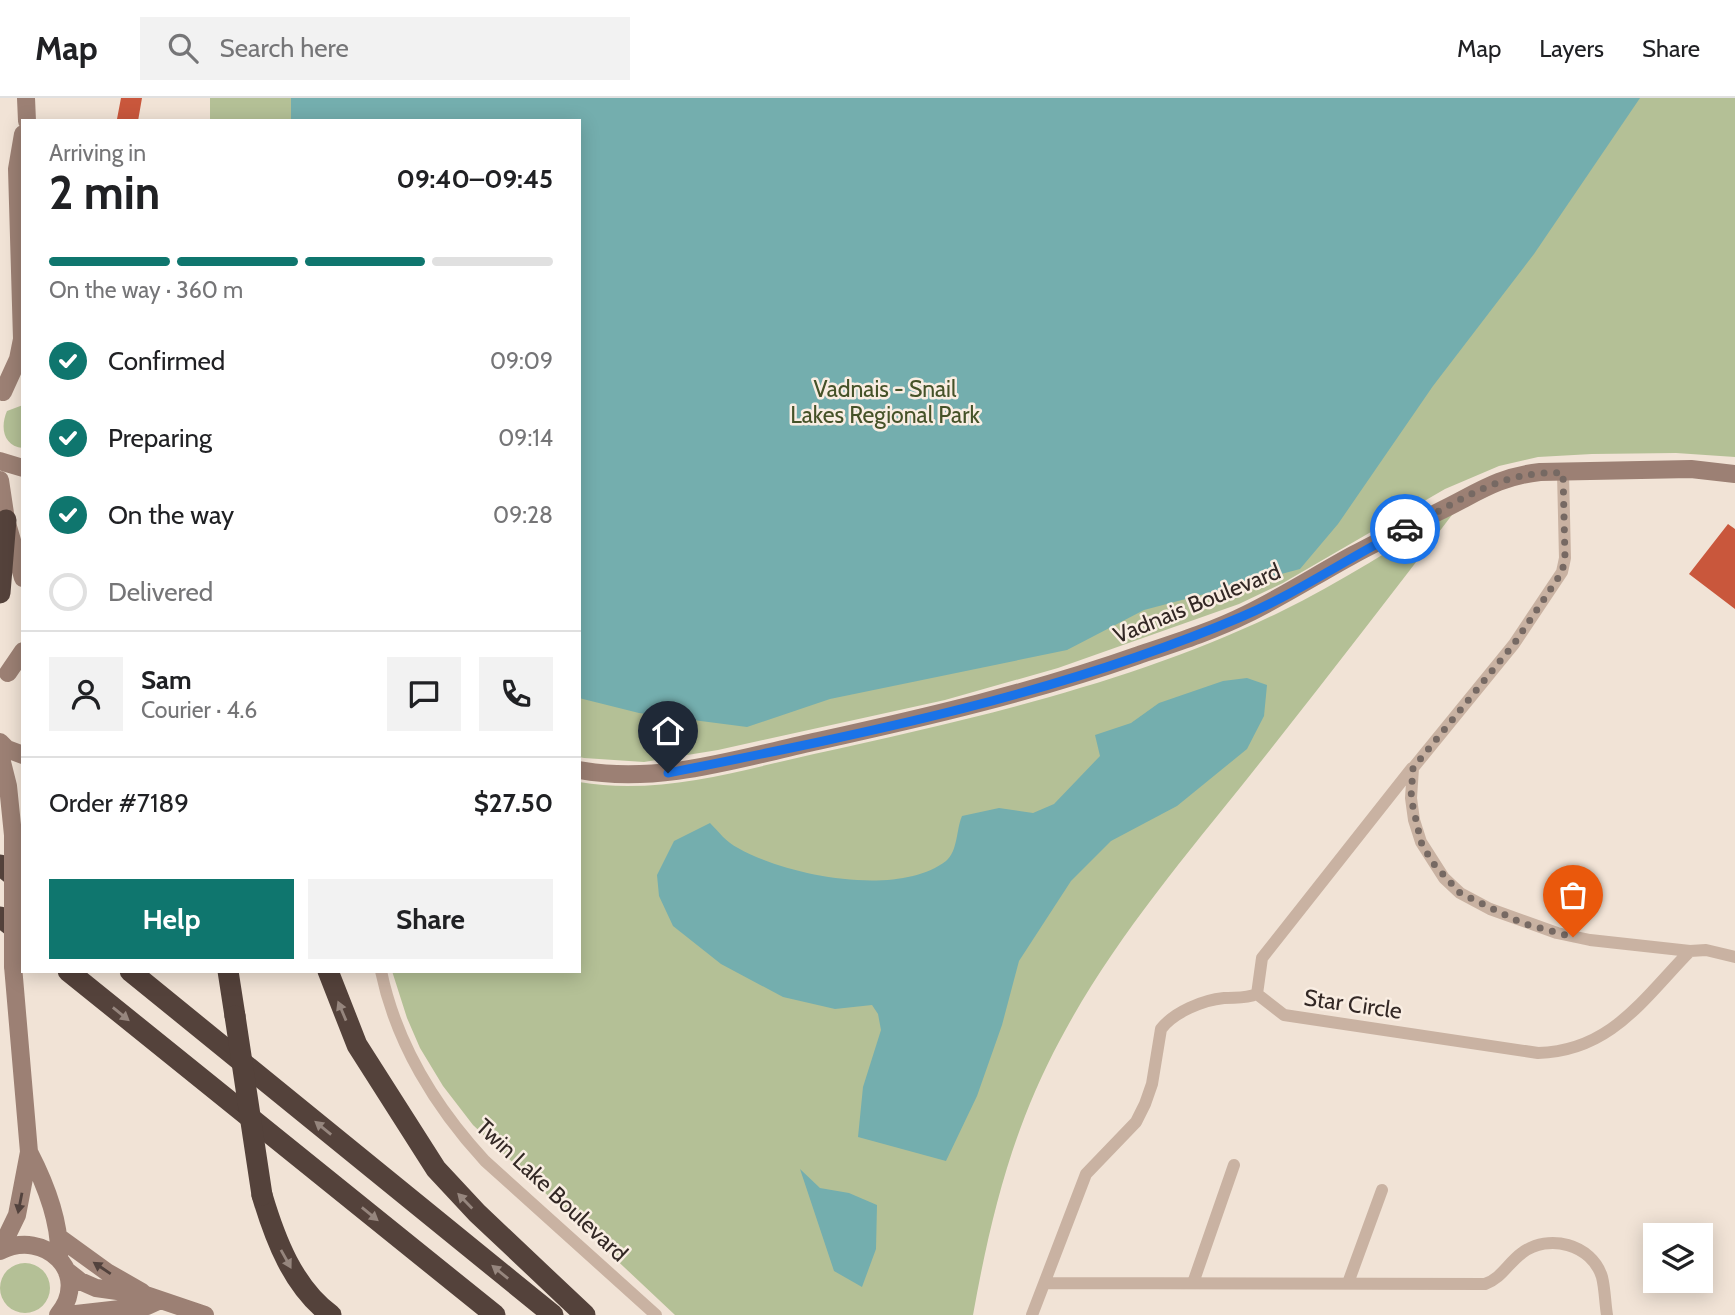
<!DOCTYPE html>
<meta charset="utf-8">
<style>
:root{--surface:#fff;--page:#f2f2f2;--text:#202124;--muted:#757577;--line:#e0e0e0;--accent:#0f766e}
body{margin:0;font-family:Cabin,sans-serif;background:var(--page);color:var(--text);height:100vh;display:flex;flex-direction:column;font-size:26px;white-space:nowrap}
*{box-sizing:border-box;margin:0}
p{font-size:23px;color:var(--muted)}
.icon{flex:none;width:38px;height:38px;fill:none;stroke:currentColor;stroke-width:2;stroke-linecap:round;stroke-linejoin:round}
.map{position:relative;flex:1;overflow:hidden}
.sheet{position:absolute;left:21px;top:21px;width:560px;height:854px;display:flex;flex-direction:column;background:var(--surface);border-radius:0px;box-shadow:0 4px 18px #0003}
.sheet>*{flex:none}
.buttons{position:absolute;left:1643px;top:1125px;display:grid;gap:14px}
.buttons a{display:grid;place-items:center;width:70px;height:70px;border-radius:0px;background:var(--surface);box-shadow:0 4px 18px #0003;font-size:35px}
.pin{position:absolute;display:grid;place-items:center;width:60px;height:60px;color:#fff;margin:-72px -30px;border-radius:50% 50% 50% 0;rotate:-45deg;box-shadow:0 0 7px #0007}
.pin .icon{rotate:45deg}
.courier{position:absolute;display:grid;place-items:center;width:70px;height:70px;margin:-35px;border:5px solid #1a73e8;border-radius:50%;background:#fff;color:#222;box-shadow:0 2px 9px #0007}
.head em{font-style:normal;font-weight:800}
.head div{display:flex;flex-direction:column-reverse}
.head{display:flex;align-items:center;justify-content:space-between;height:119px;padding:0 28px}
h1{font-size:46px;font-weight:800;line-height:52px}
.bar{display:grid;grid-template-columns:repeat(4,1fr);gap:10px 7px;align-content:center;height:84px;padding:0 28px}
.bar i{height:9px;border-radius:5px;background:var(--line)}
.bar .active{background:var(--accent)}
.bar p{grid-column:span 4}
.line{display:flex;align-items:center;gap:18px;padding:0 28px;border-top:2px solid var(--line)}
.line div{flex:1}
.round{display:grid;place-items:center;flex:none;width:74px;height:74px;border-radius:0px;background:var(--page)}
ol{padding:0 28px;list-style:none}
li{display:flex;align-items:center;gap:21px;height:77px}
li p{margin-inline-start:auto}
li .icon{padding:7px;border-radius:50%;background:var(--accent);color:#fff;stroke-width:4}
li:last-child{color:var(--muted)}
li i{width:38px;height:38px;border:4px solid var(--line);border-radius:50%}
.primary-button{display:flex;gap:14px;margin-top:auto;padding:14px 28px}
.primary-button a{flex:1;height:80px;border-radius:0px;background:var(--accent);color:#fff;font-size:28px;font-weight:800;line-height:80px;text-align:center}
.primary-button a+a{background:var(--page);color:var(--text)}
header{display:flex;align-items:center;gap:42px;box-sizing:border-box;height:98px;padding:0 35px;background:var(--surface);border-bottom:2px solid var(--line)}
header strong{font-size:33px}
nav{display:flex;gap:38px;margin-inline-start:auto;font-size:24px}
.search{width:490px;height:63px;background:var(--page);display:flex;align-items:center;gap:18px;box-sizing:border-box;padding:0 24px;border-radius:0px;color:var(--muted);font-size:26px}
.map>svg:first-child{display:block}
</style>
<header>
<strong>Map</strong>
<div class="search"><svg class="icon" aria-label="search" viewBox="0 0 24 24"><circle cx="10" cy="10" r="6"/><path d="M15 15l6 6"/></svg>Search here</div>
<nav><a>Map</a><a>Layers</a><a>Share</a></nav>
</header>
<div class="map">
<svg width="1735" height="1217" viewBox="0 0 1735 1217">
<rect width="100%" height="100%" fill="#f1e3d6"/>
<path fill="#b4c096" d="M210,0h1525v359l-59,-4 -84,1 -54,3 -39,9 -54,23 -162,94 -44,21 -181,64 -113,32 -227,50 -74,12 -60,-4 -5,-1v-636h-369z
M23,307v43c-20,-2 -23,-21 -16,-37z
M1455,413c-67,88 -135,176 -204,263 -88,110 -174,209 -226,342 -25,64 -40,132 -52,199h-298l-202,-190 -30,-39 -23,-38 -13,-30 -15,-47h187v-189c79,14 158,-11 235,-28 158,-35 320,-71 466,-142 60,-29 117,-67 175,-101z
M0 1190a25 25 0 1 1 50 0a25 25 0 1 1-50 0Z"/>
<path fill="#74aeae" d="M291,0h1349l-106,156 -101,132 -95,138 -38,45 -156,41 -77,40 -237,49 -83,28 -108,-14 -60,-15v-577h-288z
M1247,580l20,7 -3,31 -17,33 -70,57 -66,35 -40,40 -52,80 -17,64 -25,71 -31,65 -88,-24 5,-50 18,-57 -3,-16 -6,-9 -37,4 -52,-12 -62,-33 -48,-38 -14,-30 -2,-21 17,-34 36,-18c8,8 17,20 28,25 49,28 160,50 208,13 12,-10 10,-31 16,-45l37,-8 34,5 21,-9 46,-48 -5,-21 36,-12 28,-20 64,-22z
M800,1071l20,19 29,5 28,12 -1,44 -14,38 -28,-16z"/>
<path fill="#c9573c" d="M121,0h21l-4,23 -21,-2z
M1728,426l7,5v80l-46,-35z"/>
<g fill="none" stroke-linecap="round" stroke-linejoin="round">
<path stroke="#c9b2a2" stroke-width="12" d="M1563,375l2,85 -3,14 -48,72 -101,124 -2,30 3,22 7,22 23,36 16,15 30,16 67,24 33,7 100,11 16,-1 29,7
M1412,670l-150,190 -5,36 27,21 254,38c73,-2 105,-54 152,-102
M381,873c15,72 55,137 104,190l171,154
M1046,1185l439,1c17,-6 23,-21 37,-31 26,-20 70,-9 80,24 3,12 3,26 5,38
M1193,1185l41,-118
M1348,1185l34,-93
M1032,1217l54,-141 50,-52 9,-18 7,-20 9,-55c13,-17 42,-29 63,-31 12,-1 21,1 33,-4"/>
<path stroke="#9c8074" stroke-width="18" d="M26,0l1,23
M3,294l15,-33 4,-20 -5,-170 6,-35
M0,363l23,7
M0,382l6,40 17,58
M8,575l15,-22
M0,644l7,7 16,6
M0,656l8,32 5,49
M579,672c80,15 161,-12 239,-29 109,-24 216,-49 321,-86 36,-12 74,-24 108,-41 37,-18 71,-40 106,-59 28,-15 57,-29 85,-43 38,-18 58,-35 102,-40l151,-3 44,5
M29,1054c16,31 32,71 30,107
M60,1140l47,34 35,20
M0,1152l17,-35 12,-63 -16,-186
M0,1153c45,-23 92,23 58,64
M66,1172l14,11 16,7 50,7 59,20
M67,1217l80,-9 11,-5"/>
<path stroke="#54423b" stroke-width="21" d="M0,495l6,-73
M0,767l23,19
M0,819l23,18
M68,873l427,344
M130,873l423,344
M228,873l7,45
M328,873l29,74 79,124 41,44 108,102
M262,1097c13,44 31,92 69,120"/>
<path stroke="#9c8074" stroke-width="18" d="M13,868v-131"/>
<path stroke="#54423b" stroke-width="21" d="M235,918l27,179"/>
</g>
<defs><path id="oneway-solid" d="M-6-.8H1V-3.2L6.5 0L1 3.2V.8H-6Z" transform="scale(1.75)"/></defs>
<g fill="#96867e">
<use href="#oneway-solid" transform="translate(342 913) rotate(-113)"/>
<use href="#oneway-solid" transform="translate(121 916) rotate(39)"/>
<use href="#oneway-solid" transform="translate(323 1030) rotate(-141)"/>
<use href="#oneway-solid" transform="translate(465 1103) rotate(-134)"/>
<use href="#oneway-solid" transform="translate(370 1116) rotate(39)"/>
<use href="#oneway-solid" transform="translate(286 1161) rotate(61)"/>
<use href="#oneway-solid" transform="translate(500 1174) rotate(-141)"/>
</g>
<g fill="#52423d">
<use href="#oneway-solid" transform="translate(20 1105) rotate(101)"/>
<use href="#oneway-solid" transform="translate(102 1170) rotate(-146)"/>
</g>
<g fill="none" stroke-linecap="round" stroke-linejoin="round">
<path stroke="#766963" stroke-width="7" stroke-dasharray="0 12.6" d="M1405,431c55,-27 93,-59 158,-56l2,85 -3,14 -48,72 -101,124 -2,30 10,44 11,20 28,31 62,30 51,14"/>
<path stroke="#1a73e8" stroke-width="9" d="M668,675c194,-39 390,-78 573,-156 57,-24 108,-60 164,-88"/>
</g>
<g text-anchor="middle" stroke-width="5" stroke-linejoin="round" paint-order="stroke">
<g font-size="23" fill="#455228" stroke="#f9ede2">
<text x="885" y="299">Vadnais - Snail<tspan x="885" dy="26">Lakes Regional Park</tspan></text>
</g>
<g font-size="23" fill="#332825" stroke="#f9ede2">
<text transform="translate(1197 505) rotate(-22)" y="8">Vadnais Boulevard</text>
<text transform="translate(1353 906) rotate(8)" y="8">Star Circle</text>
<text transform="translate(552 1092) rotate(43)" y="8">Twin Lake Boulevard</text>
</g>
</g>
</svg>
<div class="buttons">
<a><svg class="icon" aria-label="layers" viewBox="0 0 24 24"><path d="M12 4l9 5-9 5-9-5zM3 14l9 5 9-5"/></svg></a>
</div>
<div class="pin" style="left:1573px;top:839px;background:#ea580c"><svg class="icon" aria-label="bag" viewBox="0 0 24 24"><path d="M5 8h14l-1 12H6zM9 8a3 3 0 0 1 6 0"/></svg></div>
<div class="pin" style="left:668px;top:675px;background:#1f2937"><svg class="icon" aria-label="home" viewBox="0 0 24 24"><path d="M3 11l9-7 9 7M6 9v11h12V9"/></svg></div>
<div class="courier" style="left:1405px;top:431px"><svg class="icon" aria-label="car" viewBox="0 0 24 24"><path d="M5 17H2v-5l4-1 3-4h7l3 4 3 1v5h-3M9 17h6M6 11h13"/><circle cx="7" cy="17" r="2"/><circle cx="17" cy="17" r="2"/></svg></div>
<section class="sheet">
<div class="head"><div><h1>2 min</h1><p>Arriving in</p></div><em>09:40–09:45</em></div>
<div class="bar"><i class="active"></i><i class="active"></i><i class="active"></i><i></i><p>On the way · 360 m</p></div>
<ol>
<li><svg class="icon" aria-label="check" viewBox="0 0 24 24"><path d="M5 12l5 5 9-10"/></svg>Confirmed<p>09:09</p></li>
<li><svg class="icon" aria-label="check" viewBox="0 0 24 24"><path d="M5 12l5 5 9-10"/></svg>Preparing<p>09:14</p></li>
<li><svg class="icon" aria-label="check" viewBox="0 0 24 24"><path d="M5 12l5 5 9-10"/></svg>On the way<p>09:28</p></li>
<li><i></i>Delivered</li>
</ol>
<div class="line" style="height:126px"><a class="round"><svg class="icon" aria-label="person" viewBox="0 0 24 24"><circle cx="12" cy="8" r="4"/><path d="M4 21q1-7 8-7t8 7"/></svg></a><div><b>Sam</b><p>Courier · 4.6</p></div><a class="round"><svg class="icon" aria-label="chat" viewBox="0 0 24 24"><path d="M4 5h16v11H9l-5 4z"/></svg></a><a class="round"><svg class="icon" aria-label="phone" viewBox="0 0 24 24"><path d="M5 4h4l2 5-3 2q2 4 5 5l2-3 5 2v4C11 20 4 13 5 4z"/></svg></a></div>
<div class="line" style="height:91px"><div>Order #7189</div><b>$27.50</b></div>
<div class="primary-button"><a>Help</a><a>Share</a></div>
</section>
</div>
